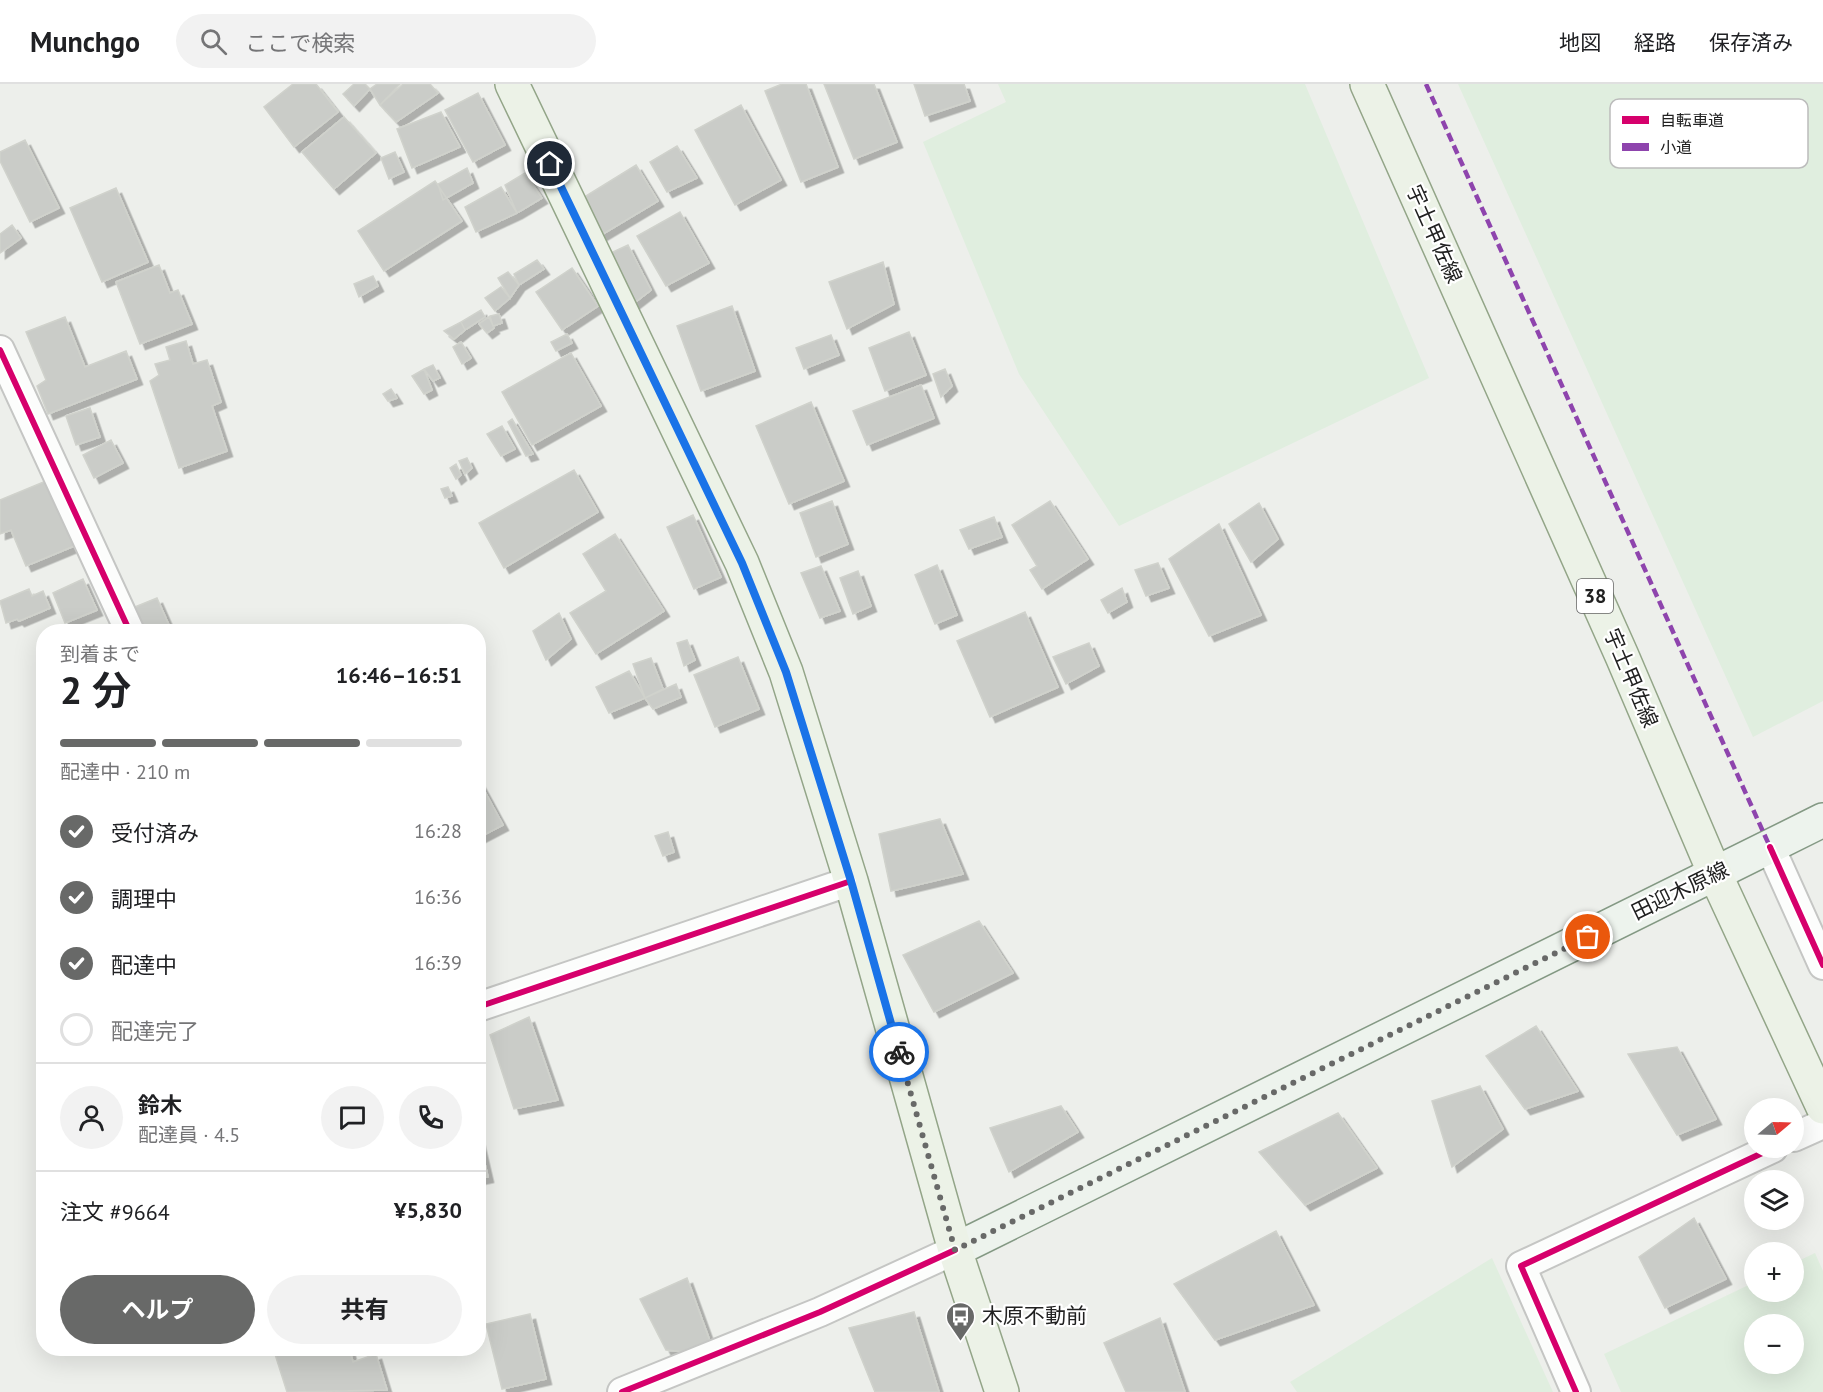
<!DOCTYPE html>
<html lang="ja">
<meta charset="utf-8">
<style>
:root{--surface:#fff;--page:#f2f2f2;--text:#202124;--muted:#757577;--line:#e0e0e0;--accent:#686968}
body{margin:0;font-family:"PT Sans","Noto Sans JP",sans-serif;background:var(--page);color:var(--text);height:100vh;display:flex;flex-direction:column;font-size:22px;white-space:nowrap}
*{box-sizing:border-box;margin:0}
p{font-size:20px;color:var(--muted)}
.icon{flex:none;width:33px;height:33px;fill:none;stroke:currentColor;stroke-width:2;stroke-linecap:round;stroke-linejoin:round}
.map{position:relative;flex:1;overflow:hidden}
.details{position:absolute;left:36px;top:540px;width:450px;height:732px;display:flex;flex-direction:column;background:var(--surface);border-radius:24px;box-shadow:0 6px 24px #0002}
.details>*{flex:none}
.needle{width:39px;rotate:71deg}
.controls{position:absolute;left:1744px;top:1014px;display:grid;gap:12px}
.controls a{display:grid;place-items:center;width:60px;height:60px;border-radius:50%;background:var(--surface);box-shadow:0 6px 24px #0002;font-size:30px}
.pin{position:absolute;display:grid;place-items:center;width:51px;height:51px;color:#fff;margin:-26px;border:3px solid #fff;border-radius:50%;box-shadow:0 2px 6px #0007}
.courier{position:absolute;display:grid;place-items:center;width:60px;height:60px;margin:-30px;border:4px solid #1a73e8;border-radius:50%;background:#fff;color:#222;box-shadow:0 2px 8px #0007}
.head em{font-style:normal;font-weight:700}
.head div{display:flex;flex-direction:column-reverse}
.head{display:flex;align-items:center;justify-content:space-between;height:102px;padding:0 24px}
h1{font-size:39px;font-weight:700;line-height:45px}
.bar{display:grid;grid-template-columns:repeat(4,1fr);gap:9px 6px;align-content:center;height:72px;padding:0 24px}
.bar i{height:8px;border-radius:4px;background:var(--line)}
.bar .current{background:var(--accent)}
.bar p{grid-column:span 4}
.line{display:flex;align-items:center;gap:15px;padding:0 24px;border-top:2px solid var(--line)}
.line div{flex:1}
.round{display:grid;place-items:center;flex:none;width:63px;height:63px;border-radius:32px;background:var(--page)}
ol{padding:0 24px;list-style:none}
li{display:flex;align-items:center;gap:18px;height:66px}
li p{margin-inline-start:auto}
li .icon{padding:6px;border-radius:50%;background:var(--accent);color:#fff;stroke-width:4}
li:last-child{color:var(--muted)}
li i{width:33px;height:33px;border:3px solid var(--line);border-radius:50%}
.primary-button{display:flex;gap:12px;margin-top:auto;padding:12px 24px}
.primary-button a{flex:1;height:69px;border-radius:36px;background:var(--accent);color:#fff;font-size:24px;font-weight:700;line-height:69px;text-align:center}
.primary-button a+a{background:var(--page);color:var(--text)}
header{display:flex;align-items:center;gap:36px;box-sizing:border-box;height:84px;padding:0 30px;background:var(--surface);border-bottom:2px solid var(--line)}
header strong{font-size:28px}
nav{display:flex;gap:33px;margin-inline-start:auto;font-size:21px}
.search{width:420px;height:54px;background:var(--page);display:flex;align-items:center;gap:15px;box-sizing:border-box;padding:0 21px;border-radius:33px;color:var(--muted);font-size:22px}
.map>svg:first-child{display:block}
</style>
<header>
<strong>Munchgo</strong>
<div class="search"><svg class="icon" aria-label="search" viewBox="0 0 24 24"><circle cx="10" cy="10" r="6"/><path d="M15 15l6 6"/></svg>ここで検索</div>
<nav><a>地図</a><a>経路</a><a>保存済み</a></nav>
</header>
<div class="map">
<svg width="1823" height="1308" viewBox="0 0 1823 1308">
<defs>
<filter id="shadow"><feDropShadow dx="5.5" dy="5.5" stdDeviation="0" flood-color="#0004"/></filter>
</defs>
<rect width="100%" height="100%" fill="#edefeb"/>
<path fill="#e0eedf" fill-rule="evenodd" d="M998,0h307l124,294 -310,148 -100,-152 -96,-232 83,-40z
M1458,0h365v617l-70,36z
M1815,1169l8,18v121h-202l-17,-38 151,-72v10h39v-29zM1755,1240h39v40h-39z
M1492,1174l61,134h-256l-7,-10z"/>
<path fill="#caccc8" stroke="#d0d2cc" stroke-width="1.5" filter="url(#shadow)" d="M293,0h23l22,28 -44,35 -30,-40z
M354,0h11l5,5 -16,17 -11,-12z
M377,0h23l-20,21 -10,-16z
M403,0h27l8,9 -42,29 -16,-17z
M782,0h24l32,83 -37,15 -36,-91z
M824,0h50l23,58 -43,17z
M914,0h50l6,17 -45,15z
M478,9l27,52 -32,17 -28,-52z
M741,21l40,75 -46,25 -40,-75z
M441,28l19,35 -48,21 -15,-39z
M344,33l32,36 -42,36 -32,-37z
M25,56l34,68 -29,14 -30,-61v-9z
M677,62l20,32 -30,14 -17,-30z
M395,68l9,20 -15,7 -8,-21z
M636,81l22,36 -70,42 -2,-47z
M467,84l6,15 -30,17 -5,-16z
M525,89l17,25 -25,15 -12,-28z
M435,97l27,40 -78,50 -26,-40z
M501,103l16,26 -41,19 -11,-25z
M116,104l32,74 -46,20 -32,-74z
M680,128l29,51 -43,23 -29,-50z
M12,141l9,13 -21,15v-19z
M628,161l23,45 -22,17 -25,-51z
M537,176l7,9 -25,16 -5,-11z
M883,178l11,42 -47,25 -18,-47z
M159,181l11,28 8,-3 14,34 -52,20 -24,-62z
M572,184l26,38 -36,24 -26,-38z
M508,188l11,13 -9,13 -12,-20z
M373,192l5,10 -19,11 -5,-13z
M501,203l9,11 -15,13 -10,-13z
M732,222l23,65 -54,20 -24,-65z
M481,226l4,7 -20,13 -4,-8z
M499,230l3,9 -9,3 -3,-10z
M499,230l3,9 -9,3 -3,-10z
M65,233l20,50 41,-16 11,28 -89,35 -11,-28 9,-6 -20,-48z
M489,233l5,11 -7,5 -8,-9z
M461,238l4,8 -11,9 -10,-8z
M909,248l17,43 -41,16 -16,-43z
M567,250l5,9 -16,8 -5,-9z
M831,251l8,20 -35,14 -8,-21z
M186,257l7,23 14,-4 14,42 -9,4 15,45 -48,17 -29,-87 9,-6 -4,-11 15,-4 -4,-13z
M461,258l10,16 -9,6 -9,-17z
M571,269l30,53 -69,39 -30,-53z
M433,281l7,13 -7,3 -9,-12z
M424,285l8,21 -8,4 -12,-18z
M945,285l7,17 -11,11 -8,-23z
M921,301l13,33 -67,27 -14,-34z
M391,305l6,9 -9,3 -5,-7z
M811,318l33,79 -55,23 -33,-78z
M90,324l10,29 -24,8 -10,-29z
M512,335l21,35 -7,2 -18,-34z
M502,342l13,23 -14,7 -14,-22z
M111,356l12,23 -29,15 -11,-23z
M467,374l5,10 -7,6 -6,-13z
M456,380l5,11 -5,4 -6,-11z
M574,386l24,42 -94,56 -25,-45z
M46,397l28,65 -48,20 -15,-36 -11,4v-34z
M448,403l4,9 -7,2 -4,-9z
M832,417l16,43 -32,13 -16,-44z
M1050,417l38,58 -46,30 -12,-19 7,-4 -25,-41z
M1259,419l19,36 -27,23 -22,-38z
M693,431l28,62 -27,12 -27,-62z
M994,433l8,20 -33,12 -9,-19z
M1219,440l42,91 -52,21 -40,-77z
M615,450l49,77 -68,43 -26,-41 36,-22 -23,-37z
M1158,479l11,25 -23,8 -11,-26z
M937,481l20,50 -22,9 -20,-49z
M821,482l19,45 -20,7 -19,-45z
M858,487l13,35 -18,8 -13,-36z
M83,495l14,31 -32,13 -12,-30z
M1122,504l5,14 -19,11 -7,-13z
M29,505l3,7 11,-5 7,17 -31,13 -2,-2 -11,4 -6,-22z
M157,514l15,34h-26l-11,-25z
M1025,528l33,75 -68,30 -33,-76z
M559,529l12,26 -25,21 -13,-29z
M687,556l8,20 -11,6 -7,-23z
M1089,559l10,23 -33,18 -13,-27z
M738,573l21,52 -44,18 -21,-52z
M651,574l12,31 -18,9 -12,-34z
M629,587l16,27 -36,15 -13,-26z
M676,600l5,13 -28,12 -8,-11z
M478,695l25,46 -25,13z
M940,735l23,55 -72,17 -12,-57z
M668,748l6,20 -11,4 -8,-20z
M979,837l34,52 -79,39 -31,-57z
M529,933l29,83 -44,9 -24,-74z
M1536,942l42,65 -53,18 -39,-53z
M1677,963l39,72 -39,16 -49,-81z
M1480,1002l23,43 -51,38 -20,-66z
M1061,1022l17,26 -69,40 -19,-44z
M1338,1029l39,55 -72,37 -46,-53z
M478,1050l10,43 -10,2z
M1694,1134l32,61 -61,29 -26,-51z
M1276,1147l38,74 -99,35 -41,-56z
M687,1194l28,77 -49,-5 -26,-51z
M914,1228l25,80h-64l-26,-64z
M530,1230l16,65 -44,10 -16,-65z
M1160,1234l25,74h-59l-22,-49z
M273,1264h76l4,14 23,-8 11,36 -100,2z"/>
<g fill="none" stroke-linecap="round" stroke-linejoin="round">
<defs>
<path id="street" d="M0,266l130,282
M1770,763l53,118
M478,923l373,-126
M1794,1053l29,-13
M622,1308l198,-80 135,-62
M1576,1308l-55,-126 252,-118"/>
<path id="secondary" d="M955,1166l868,-430"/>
<path id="primary" d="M512,0l230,479 44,109 65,209 104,369 47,142
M1367,0l255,572 93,218 108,233"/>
</defs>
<use href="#street" stroke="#c5c6c4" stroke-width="32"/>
<use href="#secondary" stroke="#849984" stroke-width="36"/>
<use href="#primary" stroke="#93a588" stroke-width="36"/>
<use href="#street" stroke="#fcfdfc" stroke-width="28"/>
<use href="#secondary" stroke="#edf3ed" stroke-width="33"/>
<use href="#primary" stroke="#ecf2e7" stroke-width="33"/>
<path stroke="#8e44ad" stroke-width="4.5" stroke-dasharray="9 4.5" stroke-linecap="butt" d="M1426,0l344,763"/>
<defs>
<path id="cycleway" d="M0,266l130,282
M1770,763l53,118
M478,923l373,-126
M622,1308l198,-80 135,-62
M1576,1308l-55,-126 252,-118"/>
</defs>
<use href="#cycleway" stroke="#fff" stroke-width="10"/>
<use href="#cycleway" stroke="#d6006c" stroke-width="6"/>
</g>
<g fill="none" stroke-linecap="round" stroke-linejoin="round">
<path stroke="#686968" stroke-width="6" stroke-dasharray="0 10.8" d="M899,968l56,198 633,-313"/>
<path stroke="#1a73e8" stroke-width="8" d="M550,80l192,399 44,109 65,209 48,171"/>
</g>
<defs>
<symbol id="bus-pin" viewBox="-11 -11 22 30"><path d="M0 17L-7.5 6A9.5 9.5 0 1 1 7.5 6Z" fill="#686968" stroke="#fff"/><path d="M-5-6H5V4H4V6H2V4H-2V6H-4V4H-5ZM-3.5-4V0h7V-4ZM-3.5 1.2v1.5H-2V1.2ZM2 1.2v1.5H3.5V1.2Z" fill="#fff"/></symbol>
</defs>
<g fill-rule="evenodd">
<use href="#bus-pin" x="944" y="1216" width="33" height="45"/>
</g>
<g text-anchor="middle" stroke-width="4.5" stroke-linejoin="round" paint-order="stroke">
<rect fill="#fff" stroke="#646464" stroke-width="1.5" x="1577" y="495" width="36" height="34" rx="4.5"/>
<g font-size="20" font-weight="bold" fill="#212121">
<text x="1595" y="519">38</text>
</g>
<g font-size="21" fill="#212121" stroke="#fff">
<text transform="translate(1434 150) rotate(66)" y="7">宇土甲佐線</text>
<text transform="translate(1631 594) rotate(67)" y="7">宇土甲佐線</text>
<text transform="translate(1680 807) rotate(-26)" y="7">田迎木原線</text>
</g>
<g font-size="21" fill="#212121" stroke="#fff" text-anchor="start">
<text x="982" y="1239">木原不動前</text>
</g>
</g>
<rect x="1610" y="15" width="198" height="69" rx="9" fill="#fff" stroke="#bcbcbc" stroke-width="1.5"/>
<rect x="1622" y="32" width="27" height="8" fill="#d6006c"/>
<rect x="1622" y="59" width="27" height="8" fill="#8e44ad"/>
<g font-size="16" fill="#212121">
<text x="1660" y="42">自転車道</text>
<text x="1660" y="69">小道</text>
</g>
</svg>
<div class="controls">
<a><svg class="needle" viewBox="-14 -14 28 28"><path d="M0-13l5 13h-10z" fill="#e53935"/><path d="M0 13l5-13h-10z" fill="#757577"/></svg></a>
<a><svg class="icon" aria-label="layers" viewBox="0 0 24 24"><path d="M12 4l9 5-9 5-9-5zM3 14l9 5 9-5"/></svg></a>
<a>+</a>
<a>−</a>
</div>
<div class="pin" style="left:1588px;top:853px;background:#ea580c"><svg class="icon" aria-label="bag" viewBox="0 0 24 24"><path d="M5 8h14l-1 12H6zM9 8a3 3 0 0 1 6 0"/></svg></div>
<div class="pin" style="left:550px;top:80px;background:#1f2937"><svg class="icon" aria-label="home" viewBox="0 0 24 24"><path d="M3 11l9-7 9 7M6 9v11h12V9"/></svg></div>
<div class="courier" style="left:899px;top:968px"><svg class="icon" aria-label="bike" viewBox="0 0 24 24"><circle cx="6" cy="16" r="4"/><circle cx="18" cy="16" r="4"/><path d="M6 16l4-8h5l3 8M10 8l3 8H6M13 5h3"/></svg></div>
<section class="details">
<div class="head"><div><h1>2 分</h1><p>到着まで</p></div><em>16:46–16:51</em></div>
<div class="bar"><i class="current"></i><i class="current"></i><i class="current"></i><i></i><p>配達中 · 210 m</p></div>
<ol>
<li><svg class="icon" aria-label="check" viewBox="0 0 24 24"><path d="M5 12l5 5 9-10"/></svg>受付済み<p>16:28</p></li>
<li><svg class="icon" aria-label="check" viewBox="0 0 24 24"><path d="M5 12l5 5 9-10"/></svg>調理中<p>16:36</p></li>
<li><svg class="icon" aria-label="check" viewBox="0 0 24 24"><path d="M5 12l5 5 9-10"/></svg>配達中<p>16:39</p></li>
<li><i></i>配達完了</li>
</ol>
<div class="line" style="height:108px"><a class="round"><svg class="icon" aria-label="person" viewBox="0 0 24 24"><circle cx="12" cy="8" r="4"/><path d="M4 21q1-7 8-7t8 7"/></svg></a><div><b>鈴木</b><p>配達員 · 4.5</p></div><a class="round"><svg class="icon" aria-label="chat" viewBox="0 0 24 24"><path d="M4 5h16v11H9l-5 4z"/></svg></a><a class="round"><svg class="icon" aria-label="phone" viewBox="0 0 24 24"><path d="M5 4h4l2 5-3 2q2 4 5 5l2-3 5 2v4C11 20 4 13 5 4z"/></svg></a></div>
<div class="line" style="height:78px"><div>注文 #9664</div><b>¥5,830</b></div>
<div class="primary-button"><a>ヘルプ</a><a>共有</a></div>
</section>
</div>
